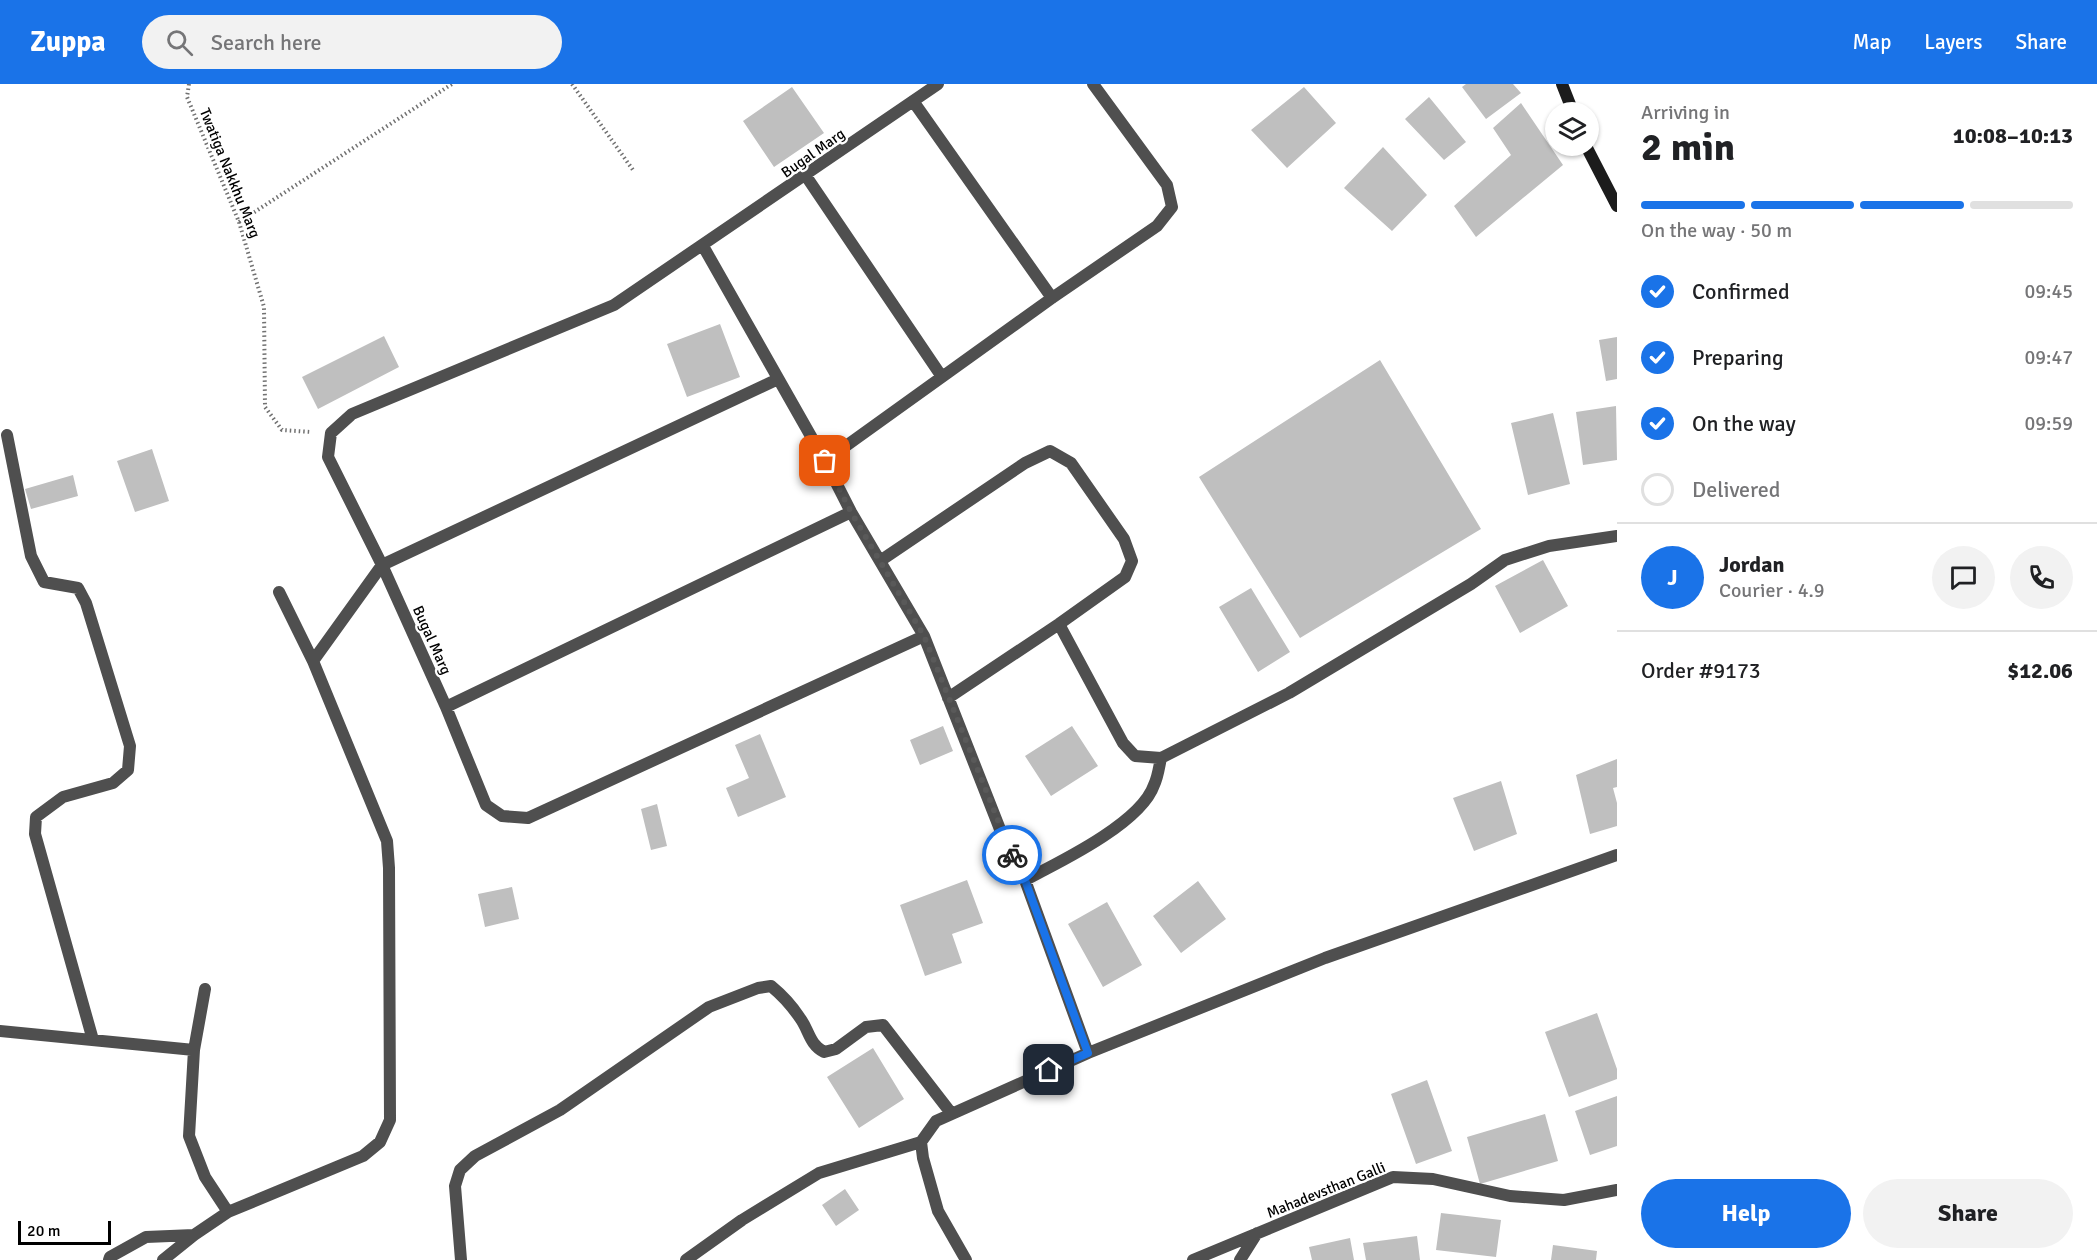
<!DOCTYPE html>
<meta charset="utf-8">
<style>
:root{--surface:#fff;--page:#f2f2f2;--text:#202124;--muted:#757577;--line:#e0e0e0;--accent:#1a73e8}
body{margin:0;font-family:Signika,sans-serif;background:var(--page);color:var(--text);height:100vh;display:flex;flex-direction:column;font-size:22px;white-space:nowrap}
*{box-sizing:border-box;margin:0}
p{font-size:20px;color:var(--muted)}
.icon{flex:none;width:33px;height:33px;fill:none;stroke:currentColor;stroke-width:2;stroke-linecap:round;stroke-linejoin:round}
.map{position:relative;flex:1;overflow:hidden}
.sheet{display:flex;flex-direction:column;background:var(--surface);width:480px}
.sheet>*{flex:none}
.controls{position:absolute;left:1545px;top:18px;display:grid;gap:12px}
.controls a{display:grid;place-items:center;width:54px;height:54px;border-radius:50%;background:var(--surface);box-shadow:0 2px 4px #0004;font-size:30px}
.scale{position:absolute;left:18px;bottom:15px;width:93px;box-sizing:border-box;padding-left:6px;border:3px solid #000;border-top:0;font-size:16px;line-height:21px;white-space:nowrap;color:#000;-webkit-text-stroke:4px #fff;paint-order:stroke}
.pin{position:absolute;display:grid;place-items:center;width:51px;height:51px;color:#fff;margin:-26px;border-radius:12px;box-shadow:0 3px 9px #0006}
.courier{position:absolute;display:grid;place-items:center;width:60px;height:60px;margin:-30px;border:4px solid #1a73e8;border-radius:50%;background:#fff;color:#222;box-shadow:0 2px 8px #0007}
.headline em{font-style:normal;font-weight:800}
.headline div{display:flex;flex-direction:column-reverse}
.headline{display:flex;align-items:center;justify-content:space-between;height:102px;padding:0 24px}
h1{font-size:39px;font-weight:800;line-height:45px}
.bar{display:grid;grid-template-columns:repeat(4,1fr);gap:9px 6px;align-content:center;height:72px;padding:0 24px}
.bar i{height:8px;border-radius:4px;background:var(--line)}
.bar .active{background:var(--accent)}
.bar p{grid-column:span 4}
.line{display:flex;align-items:center;gap:15px;padding:0 24px;border-top:2px solid var(--line)}
.line div{flex:1}
.round{display:grid;place-items:center;flex:none;width:63px;height:63px;border-radius:32px;background:var(--page)}
ol{padding:0 24px;list-style:none}
li{display:flex;align-items:center;gap:18px;height:66px}
li p{margin-inline-start:auto}
li .icon{padding:6px;border-radius:50%;background:var(--accent);color:#fff;stroke-width:4}
li:last-child{color:var(--muted)}
li i{width:33px;height:33px;border:3px solid var(--line);border-radius:50%}
.button{display:flex;gap:12px;margin-top:auto;padding:12px 24px}
.button a{flex:1;height:69px;border-radius:36px;background:var(--accent);color:#fff;font-size:24px;font-weight:800;line-height:69px;text-align:center}
.button a+a{background:var(--page);color:var(--text)}
header{display:flex;align-items:center;gap:36px;box-sizing:border-box;height:84px;padding:0 30px;background:var(--accent);color:#fff}
header strong{font-size:28px}
nav{display:flex;gap:33px;margin-inline-start:auto;font-size:21px}
.search{width:420px;height:54px;background:var(--page);display:flex;align-items:center;gap:15px;box-sizing:border-box;padding:0 21px;border-radius:33px;color:var(--muted);font-size:22px}
main{display:flex;flex:1;min-height:0}
.map>svg:first-child{display:block}
</style>
<header>
<strong>Zuppa</strong>
<div class="search"><svg class="icon" aria-label="search" viewBox="0 0 24 24"><circle cx="10" cy="10" r="6"/><path d="M15 15l6 6"/></svg>Search here</div>
<nav><a>Map</a><a>Layers</a><a>Share</a></nav>
</header>
<main>
<div class="map">
<svg width="1617" height="1176" viewBox="0 0 1617 1176">
<rect width="100%" height="100%" fill="#fff"/>
<path fill="#bfbfbf" d="M1466,0h47l8,9 -35,26 -24,-32z
M792,3l32,46 -50,34 -31,-46z
M1304,3l32,36 -49,45 -36,-38z
M1429,13l37,45 -22,18 -39,-41z
M1521,19l42,62 -87,72 -22,-31 57,-51 -18,-27z
M1383,63l44,48 -35,36 -48,-43z
M720,240l20,53 -53,20 -20,-53z
M384,252l15,31 -81,42 -16,-32z
M1617,253v42l-11,2 -7,-41z
M1380,276l101,169 -181,109 -101,-161z
M1616,322l1,54 -34,5 -7,-53z
M1553,329l17,71 -42,11 -17,-72z
M152,365l17,52 -34,11 -18,-51z
M73,391l5,21 -47,13 -6,-20z
M1543,476l25,46 -48,27 -25,-47z
M1251,504l39,64 -32,20 -39,-65z
M943,642l10,25 -33,14 -10,-25z
M1072,642l26,40 -47,30 -26,-40z
M760,650l26,63 -48,20 -12,-29 23,-10 -14,-33z
M1617,675v28l-4,1 4,15v23l-27,8 -14,-59z
M1501,697l16,53 -43,17 -21,-53z
M657,720l10,42 -16,4 -10,-41z
M967,796l16,43 -31,11 10,29 -37,13 -25,-71z
M1198,797l28,38 -45,34 -28,-37z
M512,803l7,32 -34,8 -7,-33z
M1107,818l35,63 -39,22 -35,-63z
M1597,929l20,56v10l-48,18 -24,-65z
M873,964l31,51 -45,29 -32,-51z
M1427,996l25,71 -36,13 -25,-70z
M1617,1012v50l-27,9 -15,-44z
M1545,1030l13,47 -78,23 -13,-47z
M845,1105l14,21 -23,16 -14,-21z
M1441,1129l60,7 -5,37 -60,-7z
M1417,1152l3,24h-54l-3,-17z
M1350,1154l4,22h-42l-3,-13z
M1553,1161l44,6 -1,9h-45z"/>
<g fill="none" stroke-linecap="round" stroke-linejoin="round">
<path stroke="#717171" stroke-width="4" stroke-dasharray="1.5 3" stroke-linecap="butt" d="M189,0l-2,13 52,125 25,85 1,100 17,23 29,2
M572,0l61,86
M239,138l213,-138"/>
<path stroke="#4f4f4f" stroke-width="12" d="M913,17l139,197
M806,92l136,201
M703,162l122,215 26,51 73,124 81,206 20,38 63,173
M7,351l24,121 13,26 34,6 8,15 44,143 -2,24 -15,13 -50,14 -27,20 -1,17 58,206
M825,377l227,-163 105,-72 15,-19 -5,-22 -74,-101
M880,477l145,-98 25,-12 21,12 53,76 8,22 -7,16 -66,47 -111,74
M1059,540l64,119 12,13 26,2 128,-65 182,-109 34,-24 44,-14 68,-10
M924,552l-396,182 -26,-2 -16,-11 -40,-98 -64,-142 -54,-108 3,-24 21,-19 262,-109 324,-221
M313,577l69,-96 396,-186
M446,623l405,-195
M1025,796c35,-18 116,-57 129,-95 4,-8 5,-18 7,-27
M205,905l-11,61 -5,86 16,41 23,35
M0,947l194,19
M109,1176l1,-3 36,-20 48,-2
M163,1176l31,-25 34,-23 135,-56 17,-14 10,-22 -1,-252 -2,-27 -74,-180 -34,-69
M461,1176l-6,-74 5,-16 15,-14 85,-46 149,-103 49,-19 13,-2c11,9 21,20 29,32 9,12 9,26 24,34l12,-3 30,-22 17,-2 68,88
M686,1176l56,-40 77,-47 102,-31
M966,1176l-28,-49 -15,-53 -2,-16 15,-21 152,-68 237,-95 292,-103
M1193,1176l200,-83 40,2 77,17 54,4 53,-10
M1240,1176l17,-27"/>
<path stroke="#1c1c1c" stroke-width="12" d="M1562,0l11,28
M1586,62l31,60"/>
</g>
<g fill="none" stroke-linecap="round" stroke-linejoin="round">
<path stroke="#595959" stroke-width="6" stroke-dasharray="0 10.8" d="M825,377l26,51 73,124 88,219"/>
<path stroke="#1a73e8" stroke-width="8" d="M1012,771l13,25 63,173 -39,17"/>
</g>
<g text-anchor="middle" stroke-width="4.5" stroke-linejoin="round" paint-order="stroke">
<g font-size="15" fill="#000" stroke="#fff">
<text transform="translate(813 69) rotate(-35)" y="5">Bugal Marg</text>
<text transform="translate(230 89) rotate(68)" y="5">Twatiga Nakkhu Marg</text>
<text transform="translate(432 556) rotate(66)" y="5">Bugal Marg</text>
<text transform="translate(1326 1106) rotate(-22)" y="5">Mahadevsthan Galli</text>
</g>
</g>
</svg>
<div class="controls">
<a><svg class="icon" aria-label="layers" viewBox="0 0 24 24"><path d="M12 4l9 5-9 5-9-5zM3 14l9 5 9-5"/></svg></a>
</div>
<div class="scale">20 m</div>
<div class="pin" style="left:825px;top:377px;background:#ea580c"><svg class="icon" aria-label="bag" viewBox="0 0 24 24"><path d="M5 8h14l-1 12H6zM9 8a3 3 0 0 1 6 0"/></svg></div>
<div class="pin" style="left:1049px;top:986px;background:#1f2937"><svg class="icon" aria-label="home" viewBox="0 0 24 24"><path d="M3 11l9-7 9 7M6 9v11h12V9"/></svg></div>
<div class="courier" style="left:1012px;top:771px"><svg class="icon" aria-label="bike" viewBox="0 0 24 24"><circle cx="6" cy="16" r="4"/><circle cx="18" cy="16" r="4"/><path d="M6 16l4-8h5l3 8M10 8l3 8H6M13 5h3"/></svg></div>
</div>
<section class="sheet">
<div class="headline"><div><h1>2 min</h1><p>Arriving in</p></div><em>10:08–10:13</em></div>
<div class="bar"><i class="active"></i><i class="active"></i><i class="active"></i><i></i><p>On the way · 50 m</p></div>
<ol>
<li><svg class="icon" aria-label="check" viewBox="0 0 24 24"><path d="M5 12l5 5 9-10"/></svg>Confirmed<p>09:45</p></li>
<li><svg class="icon" aria-label="check" viewBox="0 0 24 24"><path d="M5 12l5 5 9-10"/></svg>Preparing<p>09:47</p></li>
<li><svg class="icon" aria-label="check" viewBox="0 0 24 24"><path d="M5 12l5 5 9-10"/></svg>On the way<p>09:59</p></li>
<li><i></i>Delivered</li>
</ol>
<div class="line" style="height:108px"><b class="round" style="background:var(--accent);color:#fff">J</b><div><b>Jordan</b><p>Courier · 4.9</p></div><a class="round"><svg class="icon" aria-label="chat" viewBox="0 0 24 24"><path d="M4 5h16v11H9l-5 4z"/></svg></a><a class="round"><svg class="icon" aria-label="phone" viewBox="0 0 24 24"><path d="M5 4h4l2 5-3 2q2 4 5 5l2-3 5 2v4C11 20 4 13 5 4z"/></svg></a></div>
<div class="line" style="height:78px"><div>Order #9173</div><b>$12.06</b></div>
<div class="button"><a>Help</a><a>Share</a></div>
</section>
</main>
